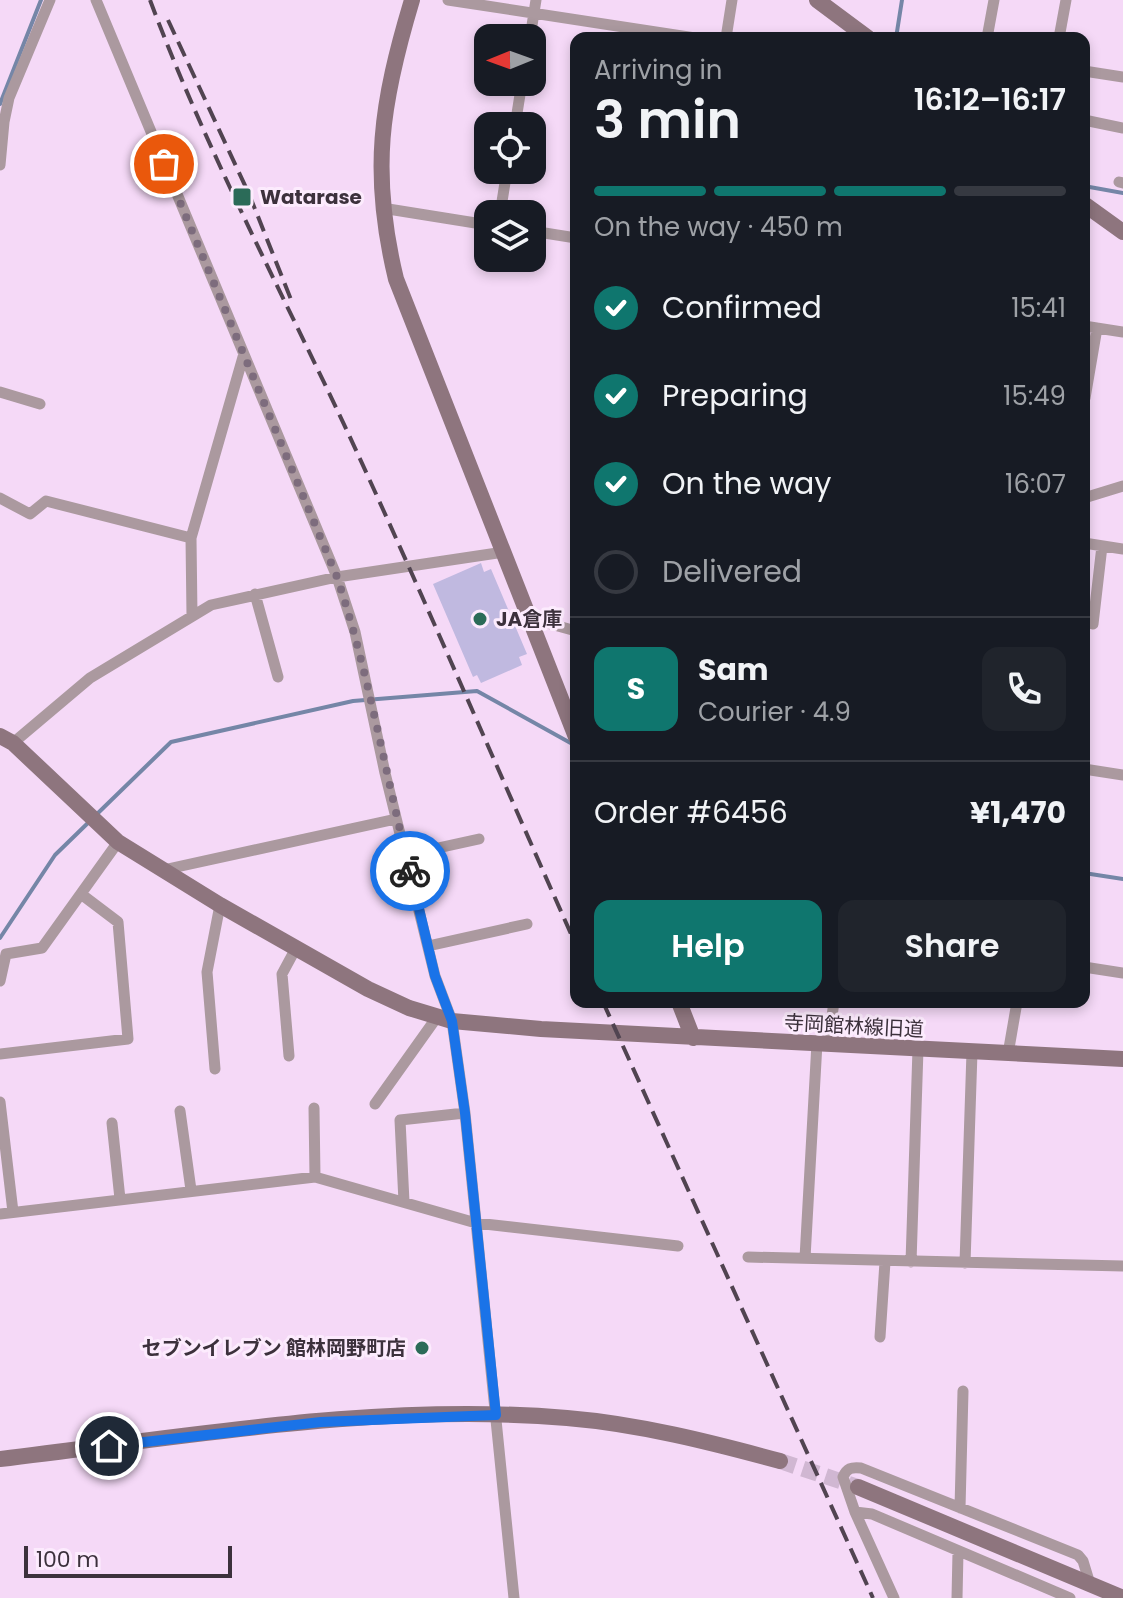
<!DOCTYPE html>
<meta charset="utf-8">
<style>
:root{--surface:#171b24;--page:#20242c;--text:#f1f3f6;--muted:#9ea1a6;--line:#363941;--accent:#0f766e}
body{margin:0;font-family:Poppins,"Noto Sans JP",sans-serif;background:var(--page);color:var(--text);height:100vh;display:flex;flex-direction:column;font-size:30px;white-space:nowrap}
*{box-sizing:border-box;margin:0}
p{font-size:26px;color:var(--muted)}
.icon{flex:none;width:44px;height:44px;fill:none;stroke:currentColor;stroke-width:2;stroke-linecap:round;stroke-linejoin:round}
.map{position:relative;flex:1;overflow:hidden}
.drawer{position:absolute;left:570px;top:32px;width:520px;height:976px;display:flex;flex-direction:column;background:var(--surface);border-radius:16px;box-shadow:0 4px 12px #0003}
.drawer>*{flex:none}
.needle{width:52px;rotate:269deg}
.fabs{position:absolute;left:474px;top:24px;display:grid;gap:16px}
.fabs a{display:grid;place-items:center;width:72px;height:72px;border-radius:16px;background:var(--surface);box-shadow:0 4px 12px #0003;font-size:40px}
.scale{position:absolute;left:24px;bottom:20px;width:208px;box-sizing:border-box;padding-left:8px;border:4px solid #3c313c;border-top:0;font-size:22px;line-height:28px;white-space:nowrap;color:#3c313c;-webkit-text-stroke:6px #fcebfd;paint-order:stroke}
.pin{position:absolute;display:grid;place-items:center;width:68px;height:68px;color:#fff;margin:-34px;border:4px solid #fff;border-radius:50%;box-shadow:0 2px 8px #0007}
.courier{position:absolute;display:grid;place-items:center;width:80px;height:80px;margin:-40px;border:6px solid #1a73e8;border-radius:50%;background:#fff;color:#222;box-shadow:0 2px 10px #0007}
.summary em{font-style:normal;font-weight:600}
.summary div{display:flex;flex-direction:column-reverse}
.summary{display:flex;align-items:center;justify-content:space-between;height:136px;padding:0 24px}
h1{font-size:52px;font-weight:600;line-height:60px}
.bar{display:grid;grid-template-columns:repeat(4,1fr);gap:12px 8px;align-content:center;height:96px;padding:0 24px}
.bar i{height:10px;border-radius:6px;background:var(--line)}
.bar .selected{background:var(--accent)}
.bar p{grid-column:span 4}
.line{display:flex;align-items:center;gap:20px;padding:0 24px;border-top:2px solid var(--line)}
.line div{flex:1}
.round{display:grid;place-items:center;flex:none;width:84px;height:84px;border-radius:16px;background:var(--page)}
ol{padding:0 24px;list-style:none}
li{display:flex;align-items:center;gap:24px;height:88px}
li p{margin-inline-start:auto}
li .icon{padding:8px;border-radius:50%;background:var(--accent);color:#fff;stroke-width:4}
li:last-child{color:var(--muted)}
li i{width:44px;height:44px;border:4px solid var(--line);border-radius:50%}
.action{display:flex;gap:16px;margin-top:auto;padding:16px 24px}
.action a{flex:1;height:92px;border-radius:16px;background:var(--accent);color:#fff;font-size:32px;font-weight:600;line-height:92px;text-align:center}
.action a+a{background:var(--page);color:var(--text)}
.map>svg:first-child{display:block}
</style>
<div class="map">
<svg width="1123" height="1598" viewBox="0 0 1123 1598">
<rect width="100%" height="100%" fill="#f5d9f7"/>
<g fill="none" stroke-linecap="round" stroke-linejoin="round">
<path stroke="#7586a7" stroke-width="4" d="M896,38l6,-38
M0,104l41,-104
M1084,186l39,7
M97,814l74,-72 182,-41 124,-10 99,55
M1084,873l39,6
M0,938l55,-83 36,-35"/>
</g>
<path fill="#c0b9e0" d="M481,563l3,9 7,-3 36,85 -8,3 3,8 -41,18 -4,-8 -4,2 -40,-93z"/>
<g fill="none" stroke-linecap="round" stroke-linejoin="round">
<path stroke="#d0b7d2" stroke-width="16" stroke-dasharray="16 8" stroke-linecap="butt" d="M780,1461l78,26"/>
<path stroke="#ab999f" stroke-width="11" d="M96,0l241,577 18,55 30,141 50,203 17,45 13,92 49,485
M448,0l247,38
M530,38l6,-38
M726,38l6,-38
M987,38l7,-38
M1059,38l7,-38
M1084,71l39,6
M1084,120l39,8
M515,126l7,-44
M0,165l4,-43 5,-24 41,-98
M1119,182l4,1
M382,208l106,17
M500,214l7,-44
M532,231l44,7
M1084,326l39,6
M0,392l40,12
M1085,398l12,-70
M0,498l30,16 16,-13 145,37
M1084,498l39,-12
M1084,543l39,6
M255,594l23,83
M192,616l-1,-78 52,-181
M529,618l47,13
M1093,624l9,-78
M13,743l77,-65 121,-73 126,-28 167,-25
M1084,769l39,6
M406,855l73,-16
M163,870l233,-51
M428,946l99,-22
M1084,967l39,6
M0,981l6,-27 36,-6 76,-106
M828,1044l6,-42
M0,1054l128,-15 -10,-117 -37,-28
M1008,1054l9,-52
M289,1056l-7,-82 14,-26
M215,1069l-8,-97 13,-67
M0,1102l13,110
M375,1104l62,-87
M314,1108l1,69
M180,1111l11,79
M112,1123l8,76
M404,1202l-4,-82 65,-7
M0,1214l315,-37 161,46 202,23
M748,1257l375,9
M805,1258l12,-215
M911,1262l7,-213
M965,1263l7,-211
M880,1337l5,-75
M960,1508l3,-117
M855,1512l39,86
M957,1598l1,-46
M1070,1598l-198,-84 -17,-2 -12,-35c4,-9 8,-10 18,-9l217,87 5,6 7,23"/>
<path stroke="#8e757e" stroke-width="16" d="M412,0c-31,103 -42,172 -16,279l180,458
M817,0l51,38
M1084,204l39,28
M0,736l13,7 105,99 102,63 148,84 41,19 43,13 89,8 582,30
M679,1002l14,36
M0,1459c186,-22 379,-57 567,-41 72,6 143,24 213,43
M858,1487l265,111"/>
<path stroke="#514451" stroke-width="4" stroke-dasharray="16 8" stroke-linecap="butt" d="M150,0c56,150 131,290 199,435 78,169 151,340 227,510
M168,20l81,174 43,108
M603,1002l270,596"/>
</g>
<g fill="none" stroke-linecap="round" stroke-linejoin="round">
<path stroke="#7d6c7d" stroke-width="8" stroke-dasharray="0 14.4" d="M164,164l173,413c32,96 48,196 73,294"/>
<path stroke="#1a73e8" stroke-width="10" d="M109,1446l212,-24 175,-7 -31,-302 -13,-92 -17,-45 -25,-105"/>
</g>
<g fill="#2b6b58" stroke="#fcebfd" stroke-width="3">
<rect x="232" y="187" width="20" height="20" rx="4"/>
<circle cx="480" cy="619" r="8"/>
<circle cx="422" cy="1348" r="8"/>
</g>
<g text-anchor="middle" stroke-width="6" stroke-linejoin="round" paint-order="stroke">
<g font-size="20" font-weight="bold" fill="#3c313c" stroke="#fcebfd" text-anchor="start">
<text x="260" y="204">Watarase</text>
<text x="496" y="626">JA倉庫</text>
<text x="406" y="1355" text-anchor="end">セブンイレブン 館林岡野町店</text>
</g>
<g font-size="20" fill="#3c313c" stroke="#fcebfd">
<text transform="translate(854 1026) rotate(3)" y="7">寺岡館林線旧道</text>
</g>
</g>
</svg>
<div class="fabs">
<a><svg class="needle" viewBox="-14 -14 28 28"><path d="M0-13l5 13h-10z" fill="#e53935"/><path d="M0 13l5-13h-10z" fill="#9ea1a6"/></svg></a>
<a><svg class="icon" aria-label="locate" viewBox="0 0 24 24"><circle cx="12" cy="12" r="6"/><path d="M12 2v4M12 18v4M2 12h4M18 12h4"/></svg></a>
<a><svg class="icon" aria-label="layers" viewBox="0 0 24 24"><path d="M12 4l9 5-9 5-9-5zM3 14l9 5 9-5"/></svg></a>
</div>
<div class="scale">100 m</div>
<div class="pin" style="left:164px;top:164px;background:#ea580c"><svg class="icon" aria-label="bag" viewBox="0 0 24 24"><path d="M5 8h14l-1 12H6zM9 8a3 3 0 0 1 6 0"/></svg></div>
<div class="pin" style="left:109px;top:1446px;background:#1f2937"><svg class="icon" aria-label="home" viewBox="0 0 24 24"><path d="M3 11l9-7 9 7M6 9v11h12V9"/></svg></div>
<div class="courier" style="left:410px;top:871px"><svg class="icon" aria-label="bike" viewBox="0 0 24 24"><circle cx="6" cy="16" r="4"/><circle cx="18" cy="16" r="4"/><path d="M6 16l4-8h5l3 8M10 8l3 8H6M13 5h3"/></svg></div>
<section class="drawer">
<div class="summary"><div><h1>3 min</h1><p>Arriving in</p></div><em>16:12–16:17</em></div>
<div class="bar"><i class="selected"></i><i class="selected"></i><i class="selected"></i><i></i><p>On the way · 450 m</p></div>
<ol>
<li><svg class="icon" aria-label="check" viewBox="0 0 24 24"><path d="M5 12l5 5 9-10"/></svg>Confirmed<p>15:41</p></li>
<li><svg class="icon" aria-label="check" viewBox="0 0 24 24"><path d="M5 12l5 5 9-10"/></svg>Preparing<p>15:49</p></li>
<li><svg class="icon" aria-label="check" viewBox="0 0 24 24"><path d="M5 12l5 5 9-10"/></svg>On the way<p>16:07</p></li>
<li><i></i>Delivered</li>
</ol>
<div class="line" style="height:144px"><b class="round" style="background:var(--accent);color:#fff">S</b><div><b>Sam</b><p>Courier · 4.9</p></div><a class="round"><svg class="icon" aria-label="phone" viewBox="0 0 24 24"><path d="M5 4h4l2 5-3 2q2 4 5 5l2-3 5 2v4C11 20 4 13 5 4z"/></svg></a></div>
<div class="line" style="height:104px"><div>Order #6456</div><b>¥1,470</b></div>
<div class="action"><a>Help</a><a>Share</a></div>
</section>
</div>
